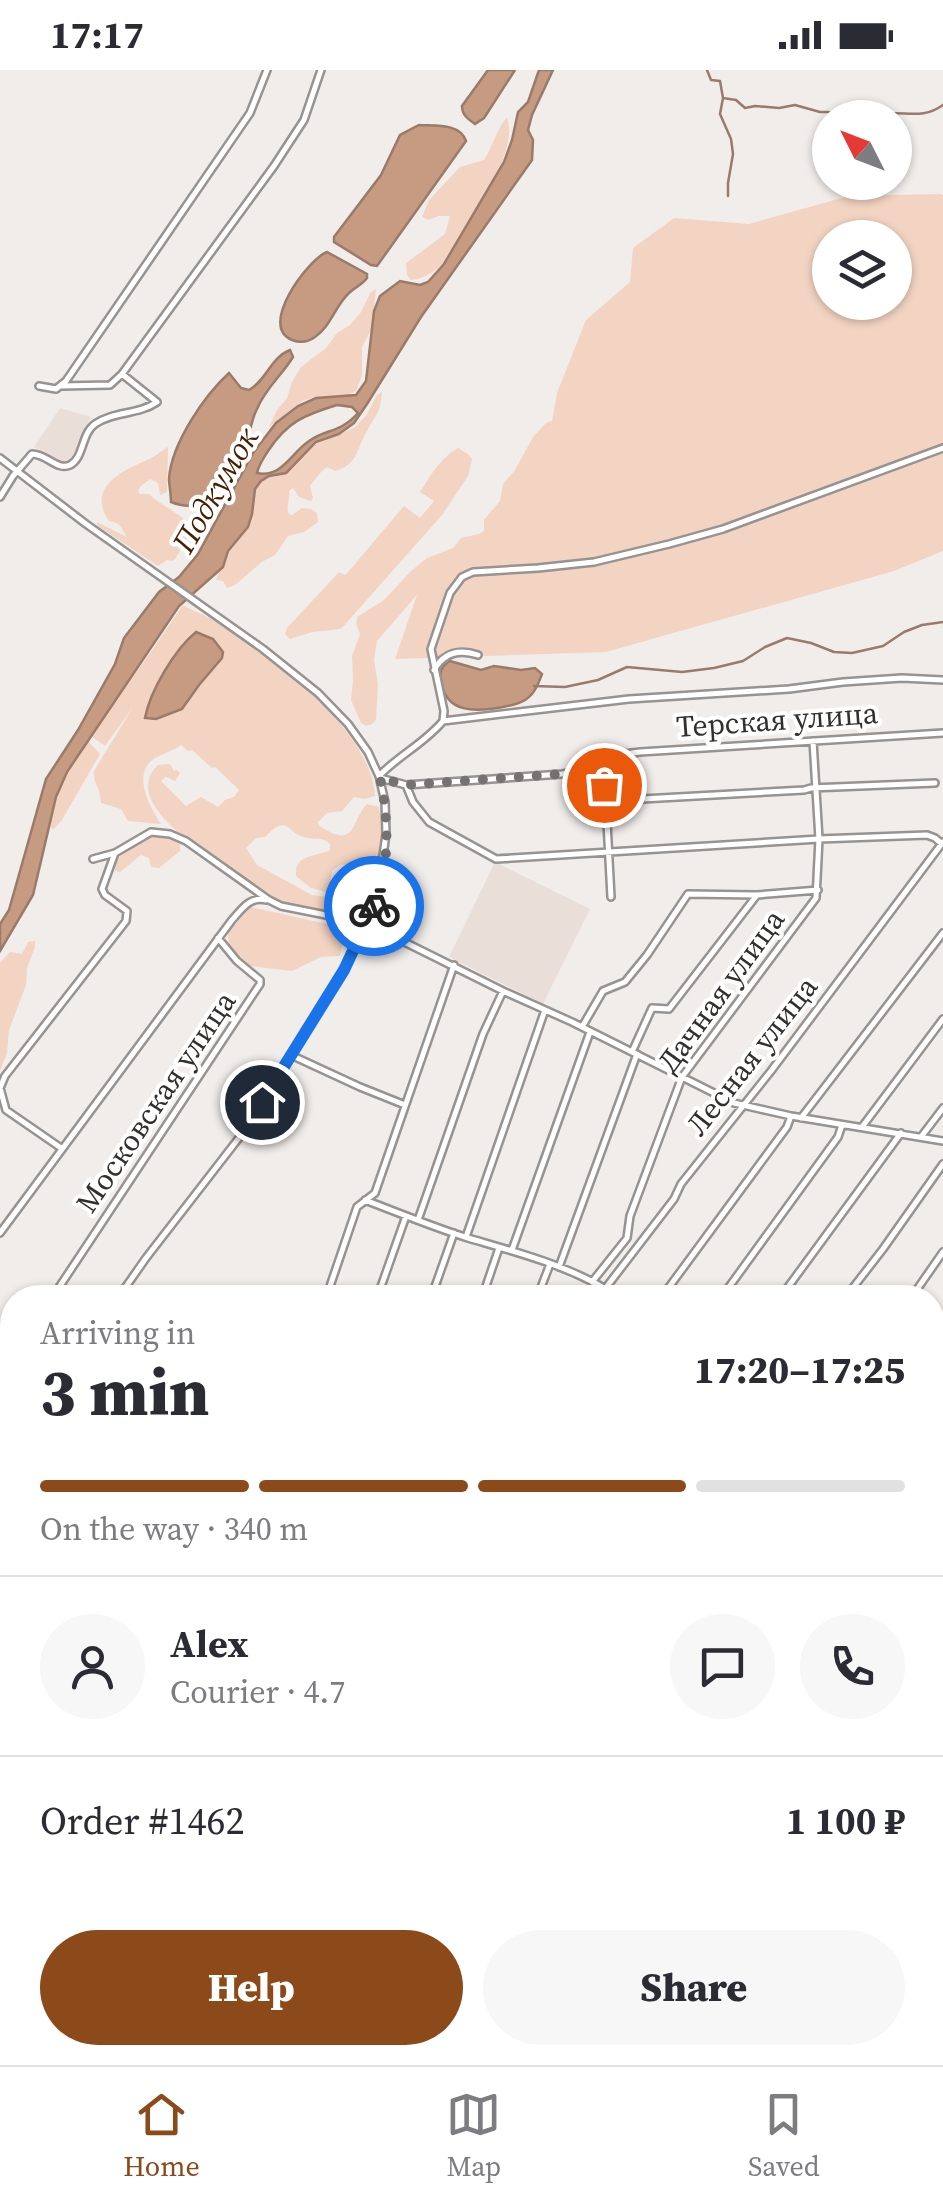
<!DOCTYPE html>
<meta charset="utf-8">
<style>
:root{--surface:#fff;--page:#f7f7f7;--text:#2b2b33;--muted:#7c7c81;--line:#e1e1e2;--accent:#8c4919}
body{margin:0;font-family:"Source Serif 4",serif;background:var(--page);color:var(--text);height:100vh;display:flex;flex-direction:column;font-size:38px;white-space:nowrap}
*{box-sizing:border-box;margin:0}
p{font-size:32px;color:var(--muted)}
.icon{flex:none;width:55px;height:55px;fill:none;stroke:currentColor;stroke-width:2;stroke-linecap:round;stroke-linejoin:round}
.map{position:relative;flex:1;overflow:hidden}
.details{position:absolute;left:0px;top:1215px;width:945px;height:780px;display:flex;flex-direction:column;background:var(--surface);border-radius:40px 40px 0 0;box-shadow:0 2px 8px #0004}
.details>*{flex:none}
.needle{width:65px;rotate:312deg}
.tools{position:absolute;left:812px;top:30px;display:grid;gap:20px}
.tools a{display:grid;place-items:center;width:100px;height:100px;border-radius:50%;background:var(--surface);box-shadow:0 2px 8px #0004;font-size:50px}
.pin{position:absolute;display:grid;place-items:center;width:85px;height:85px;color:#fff;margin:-42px;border:5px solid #fff;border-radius:50%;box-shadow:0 2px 10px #0007}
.courier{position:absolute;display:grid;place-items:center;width:100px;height:100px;margin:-50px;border:8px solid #1a73e8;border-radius:50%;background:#fff;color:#222;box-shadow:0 2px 12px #0007}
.headline em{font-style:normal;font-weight:800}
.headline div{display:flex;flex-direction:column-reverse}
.headline{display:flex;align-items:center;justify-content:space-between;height:170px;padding:0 40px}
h1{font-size:65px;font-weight:800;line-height:75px}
.bar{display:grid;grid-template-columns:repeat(4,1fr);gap:15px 10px;align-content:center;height:120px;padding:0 40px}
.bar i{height:12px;border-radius:8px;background:var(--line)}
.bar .selected{background:var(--accent)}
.bar p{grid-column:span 4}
.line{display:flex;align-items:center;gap:25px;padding:0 40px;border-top:2px solid var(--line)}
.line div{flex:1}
.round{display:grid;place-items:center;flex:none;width:105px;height:105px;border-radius:52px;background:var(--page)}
.primary-button{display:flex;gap:20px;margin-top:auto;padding:20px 40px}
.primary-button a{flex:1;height:115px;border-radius:60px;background:var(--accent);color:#fff;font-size:40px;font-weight:800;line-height:115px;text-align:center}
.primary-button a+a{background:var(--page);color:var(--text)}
.status{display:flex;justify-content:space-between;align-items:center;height:70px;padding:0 50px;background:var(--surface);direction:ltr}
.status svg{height:28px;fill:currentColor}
.dock{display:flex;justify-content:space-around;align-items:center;height:140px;border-top:2px solid var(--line);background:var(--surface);font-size:28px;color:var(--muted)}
.dock a{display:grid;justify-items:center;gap:5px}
.dock .selected{color:var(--accent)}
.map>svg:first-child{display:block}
</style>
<div class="status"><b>17:17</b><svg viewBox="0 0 49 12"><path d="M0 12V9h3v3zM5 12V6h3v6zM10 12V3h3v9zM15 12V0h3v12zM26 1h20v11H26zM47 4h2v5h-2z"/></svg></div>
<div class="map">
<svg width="943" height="1995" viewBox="0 0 943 1995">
<rect width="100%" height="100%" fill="#f1edeb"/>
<path fill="#eadfd8" d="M60,338l31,9 -18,38 -3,5 -8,2 -28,-15z
M495,792l95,47 -47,95 -94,-47z"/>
<path fill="#f3d4c2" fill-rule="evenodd" d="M507,47c11,34 -25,80 -42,109 -7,11 -12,25 -20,35 -9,10 -21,18 -34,19l-4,-5 -1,-12 39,-29 5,-18h-11l-11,4 -6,-3 7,-17 31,-33 24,-7c9,-14 12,-30 23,-43z
M941,124l2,1v356l-49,20 -288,81 -211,7 22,-64 -40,46 -3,19 4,24 -2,36 -4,4 -6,2 -5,-3 -10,-23 2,-20 -1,-24 8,-22 -4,-10 1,-7 27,-17 27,-29 16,-13 26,-10 8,-10 18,-4 5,-3v-11l16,-19 3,-17 12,-14 18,-33 13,-14 6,-2 5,-28 29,-73 44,-38 3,-34 41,-30 75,6 100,-28zM830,168h65v64h-65z
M376,219l-4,39 -10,19v29l-6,15 -8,4 -34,2 -12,4 -33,26 8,-17 10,-12 5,-16 9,-15 25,-19 11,-15 13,-8 11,-13 10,-20z
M382,322c-2,21 -4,20 -14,37 -11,17 -9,36 -33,42l-8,-4 -6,5 -11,14 3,12 -2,3 -12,-4 -6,-9 -4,3c2,8 -4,15 0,23l3,1 10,-7 9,1 6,4 1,9 -14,10 -16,4 -13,19 -13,7 -27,23 -8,3 -4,-7 -7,-1 12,-29 20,-24 4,-13 3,-25 6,-8 8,-5 17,-3 30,-29 38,-16 12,-12 11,-21z
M168,377l-1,45 -7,3 -2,-12 -8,-4 -9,7 -3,5 2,3h9c11,11 28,17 40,30l-2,15 -12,20 -3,2 -5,-1 -9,6 -60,-40 -1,-4 30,15c-3,-4 -5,-10 -9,-13 -9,-6 -6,3 -12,-8 -17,-31 20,-47 41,-56 8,-3 14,-9 21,-13z
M458,378l10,6 4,5 -4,17 -26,39 -101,114 -29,3 -22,7 -5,-5 2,-6 52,-56 6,3 4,-4 55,-65 16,12 14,-17 -14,-9c10,-16 21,-35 38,-44z
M183,535c7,5 13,6 21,10 9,4 18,11 26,16 50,32 142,102 145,165l-10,3 -11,-2 -12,14 -15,2 -9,9 1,4c38,24 31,-4 48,-22l12,3c5,35 1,76 -18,106 -19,-13 -7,-32 -13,-49l-8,1 -8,6 -3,22 -18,-5 -15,-12c-2,-22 20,-19 34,-26v-6c-9,-8 -12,-4 -23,-6 -21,-4 -18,-26 -42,-1l-9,1 -10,10 11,17 55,30 24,3 8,6 -7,-1 -9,10 -42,-9 -16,-7c-18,-11 -36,-24 -53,-36 -24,-17 -95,-62 -59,-96l12,-1 4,7 3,-1 3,3 -5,8 -9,-4 -5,4 25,25 15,-9 17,10 7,-7 9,-3 5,-7 -24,-23 -3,1 -20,-18 -4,1 -7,-6c-9,7 -22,9 -30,16 -18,17 0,48 10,63l-33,-3 -7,-12 -20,-6c0,-14 -9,-22 -7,-32l39,-64 -28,39 -17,-12 53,-68z
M87,670l13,14 -38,66 -9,10 -3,-4c7,-32 16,-61 37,-86z
M154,765l20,3 6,6v7l-21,17 -8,-1 -2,-9 -8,-3 -21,17 -5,-1 1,-11 29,-23z
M251,837l94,21 -5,28 -19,1 -29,14 -43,-5 -20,-17 -1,-17z
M35,871v6l-8,21 -1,17 -17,45 -2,23 -7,18v-108l10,-11 12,2 6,-12z"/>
<path fill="#c69b82" stroke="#9a7b69" stroke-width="2.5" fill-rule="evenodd" d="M488,0h27l-31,48 -9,6c-7,-5 -13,-9 -13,-18z
M539,0h14l-21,45 -4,15 5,10 -1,20 -111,157 -54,87 -13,19 -15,11 -23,8 -30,31 -17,3 -8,5 -6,8 -3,25 -4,13 -20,24 -5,16 -44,39 -112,166 -11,25 -23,98 -33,56v-27l9,-14 37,-131 32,-49 37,-66 9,-26 35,-46 20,-15 19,-23 55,-101 23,-30 22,-17 18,-8 40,-3 10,-14 8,-70 6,-15 20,-15 20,4 8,-3 16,-18 60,-102 8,-22 6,-28 10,-10zM337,335l15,2 6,6c-19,21 -31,15 -49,28 -18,12 -27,37 -52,32 2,-9 6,-14 11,-22 19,-29 36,-36 69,-46z
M419,55c17,1 41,-2 47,16l-89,125 -6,-1 -37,-23v-5l47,-62 19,-40z
M327,182l40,22v4c-5,7 -12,9 -18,15 -14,13 -18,33 -34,44 -7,5 -15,6 -23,3 -34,-13 15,-80 35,-88z
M290,280l3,7c-11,18 -28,32 -36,52 -5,9 -6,20 -10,30 -5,12 -15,22 -21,33 -14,24 -24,42 -55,30 0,-8 -2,-17 -2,-24 3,-35 35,-82 60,-105l12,15 8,2c18,-10 21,-32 41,-40z
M196,562l17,7 10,13 -1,6 -23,27 -17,24 -26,10 -11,-1c5,-27 30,-69 51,-86z
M450,591l31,9 13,-4 27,4 14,-2 7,6c-3,7 -5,15 -11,21 -7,8 -18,10 -28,12 -27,5 -58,7 -62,-27 -2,-9 1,-14 9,-19z"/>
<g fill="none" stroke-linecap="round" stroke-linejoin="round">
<path stroke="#9a7b69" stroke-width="2.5" d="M707,0l4,10 9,1 3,17 -3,16 11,25 2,15 -5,29v13
M723,28l13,2 9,8 10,-2 24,2 16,-3 25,7h9l5,6
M871,48c28,-12 47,5 72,-13
M534,616l31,1 33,-7 29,-13 55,5 32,-4 29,-7 22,-14 22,-9 24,5 23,9 18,1 31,-7 21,-14 18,-7 21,-3"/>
<path stroke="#c69b82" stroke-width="8" d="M932,1907l11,3
M728,1995l4,-13"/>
<defs>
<path id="minor" d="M39,316l17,3 10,-8 184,-268 17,-43
M61,316l49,-1 12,-11 152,-208 30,-46 17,-50
M0,388l86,66 177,125 55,44 30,31 20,28 11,24 6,26 1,32 -9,65 -33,71 -102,164 -96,124 -28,40
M0,427l13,-21 19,-22c15,0 25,17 38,11 14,-7 11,-31 25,-41 19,-13 43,-9 62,-22l-35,-28
M434,600c10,-18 26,-21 44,-15
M443,651l1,-10 -13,-62 19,-56 12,-16 11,-5 65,-4 56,-6 75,-18 54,-15 220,-81
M596,699l7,6 2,10 6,112
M379,706c20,-21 46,-33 64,-55l186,-22 160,-10 54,-7 59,-4 41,2
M380,708l26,7 156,-11 34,-5 21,-14 23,-3 303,-19
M406,715l7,17 16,20 67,37 323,-20 108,-4 8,3 7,6
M606,731l198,-11 7,-2 124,-5
M93,789l22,-6 36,-21 19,2 16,7 83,59 12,6 85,17 137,68 69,31 162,81 57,13 152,25
M582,957l21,-36 22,-9 22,-27 41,-61 69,1 61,-5
M632,982l20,-44 17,1 88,-114
M293,986l67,31 45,18
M801,1048l142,-185
M862,1057l81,-108
M921,1067l22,-29
M61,1078l-55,-38 -6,-22 5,-12 121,-155 1,-10 -22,-16 -3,-6 13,-36
M365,1130c34,13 68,27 103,38 51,15 107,29 152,60
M418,1150l65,-186 20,-43
M0,1163l232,-313c10,-11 18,-24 34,-20
M466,1167l79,-227
M512,1180l78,-218
M559,1197l78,-213
M592,1212l35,-44 3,-22 52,-139 134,-179 3,-59 -6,-98
M52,1228l208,-314v-4l-23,-19 -19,-23
M326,1228l31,-91 18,-14 79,-228
M377,1228l29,-82
M431,1228l23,-65
M482,1228l17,-50
M537,1228l13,-34
M598,1228l76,-99 7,-15 90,-113 172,-229
M661,1228l126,-171 4,-11
M721,1228l117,-161 4,-12
M780,1228l121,-165
M845,1228l38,-49 60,-85
M911,1228l32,-46
M932,1284l11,-15
M0,1290l12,-21
M932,1359l11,-13
M0,1370l12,4
M0,1563l12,-34
M0,1812l12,3
M154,1982l4,2 13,-2
M361,1982l2,13
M537,1982l3,13
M855,1982l1,13
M158,1984l2,11
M5,1995l5,-32
M79,1995l2,-13
M382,1995l62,-13
M627,1995l56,-13"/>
</defs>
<use href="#minor" stroke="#969391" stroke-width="10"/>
<use href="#minor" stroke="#fff" stroke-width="5"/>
</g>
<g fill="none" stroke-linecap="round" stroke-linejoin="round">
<path stroke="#757271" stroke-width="10" stroke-dasharray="0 18" d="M374,836c16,-38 15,-88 6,-128l26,7 156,-11 34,-5 7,6 1,10"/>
<path stroke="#1a73e8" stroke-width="12" d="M262,1032l82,-132 30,-64"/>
</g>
<g text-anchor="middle" stroke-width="8" stroke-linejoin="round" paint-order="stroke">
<g font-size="30" fill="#32302f" stroke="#fff">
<text transform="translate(777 650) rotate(-4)" y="10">Терская улица</text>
<text transform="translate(721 921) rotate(-54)" y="10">Дачная улица</text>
<text transform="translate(752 986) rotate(-52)" y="10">Лесная улица</text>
<text transform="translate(156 1032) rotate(-56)" y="10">Московская улица</text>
</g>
<g font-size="32" font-style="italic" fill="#471e00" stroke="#fff">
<text transform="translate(215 420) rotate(-60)" y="11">Подкумок</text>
</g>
</g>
</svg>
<div class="tools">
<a><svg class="needle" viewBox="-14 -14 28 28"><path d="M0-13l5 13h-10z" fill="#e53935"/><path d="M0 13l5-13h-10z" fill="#7c7c81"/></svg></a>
<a><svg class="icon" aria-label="layers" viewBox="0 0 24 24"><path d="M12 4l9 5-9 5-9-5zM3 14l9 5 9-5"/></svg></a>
</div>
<div class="pin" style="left:604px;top:715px;background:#ea580c"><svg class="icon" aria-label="bag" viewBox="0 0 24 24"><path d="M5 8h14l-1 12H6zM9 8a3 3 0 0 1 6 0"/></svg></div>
<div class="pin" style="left:262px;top:1032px;background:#1f2937"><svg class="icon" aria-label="home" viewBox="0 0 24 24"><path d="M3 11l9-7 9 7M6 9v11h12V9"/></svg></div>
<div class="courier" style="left:374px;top:836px"><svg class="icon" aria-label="bike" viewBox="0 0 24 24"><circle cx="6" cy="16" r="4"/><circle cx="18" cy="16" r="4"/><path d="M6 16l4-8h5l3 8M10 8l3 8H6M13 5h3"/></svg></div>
<section class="details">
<div class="headline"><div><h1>3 min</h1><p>Arriving in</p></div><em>17:20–17:25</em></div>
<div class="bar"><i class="selected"></i><i class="selected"></i><i class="selected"></i><i></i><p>On the way · 340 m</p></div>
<div class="line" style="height:180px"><a class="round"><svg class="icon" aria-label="person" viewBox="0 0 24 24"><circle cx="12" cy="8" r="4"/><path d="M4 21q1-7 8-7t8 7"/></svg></a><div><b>Alex</b><p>Courier · 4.7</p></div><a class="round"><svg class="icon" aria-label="chat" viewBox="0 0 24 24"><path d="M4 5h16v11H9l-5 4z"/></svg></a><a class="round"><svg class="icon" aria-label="phone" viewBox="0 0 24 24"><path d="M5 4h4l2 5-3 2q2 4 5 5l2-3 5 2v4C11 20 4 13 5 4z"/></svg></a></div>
<div class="line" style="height:130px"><div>Order #1462</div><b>1 100 ₽</b></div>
<div class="primary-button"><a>Help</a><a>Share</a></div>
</section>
</div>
<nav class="dock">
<a class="selected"><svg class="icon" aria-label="home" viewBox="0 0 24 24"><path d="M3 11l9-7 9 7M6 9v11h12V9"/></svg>Home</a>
<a><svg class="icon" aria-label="map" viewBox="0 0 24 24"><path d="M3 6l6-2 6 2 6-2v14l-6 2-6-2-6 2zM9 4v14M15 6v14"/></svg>Map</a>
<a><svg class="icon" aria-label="saved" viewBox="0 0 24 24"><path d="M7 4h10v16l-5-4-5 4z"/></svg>Saved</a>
</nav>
